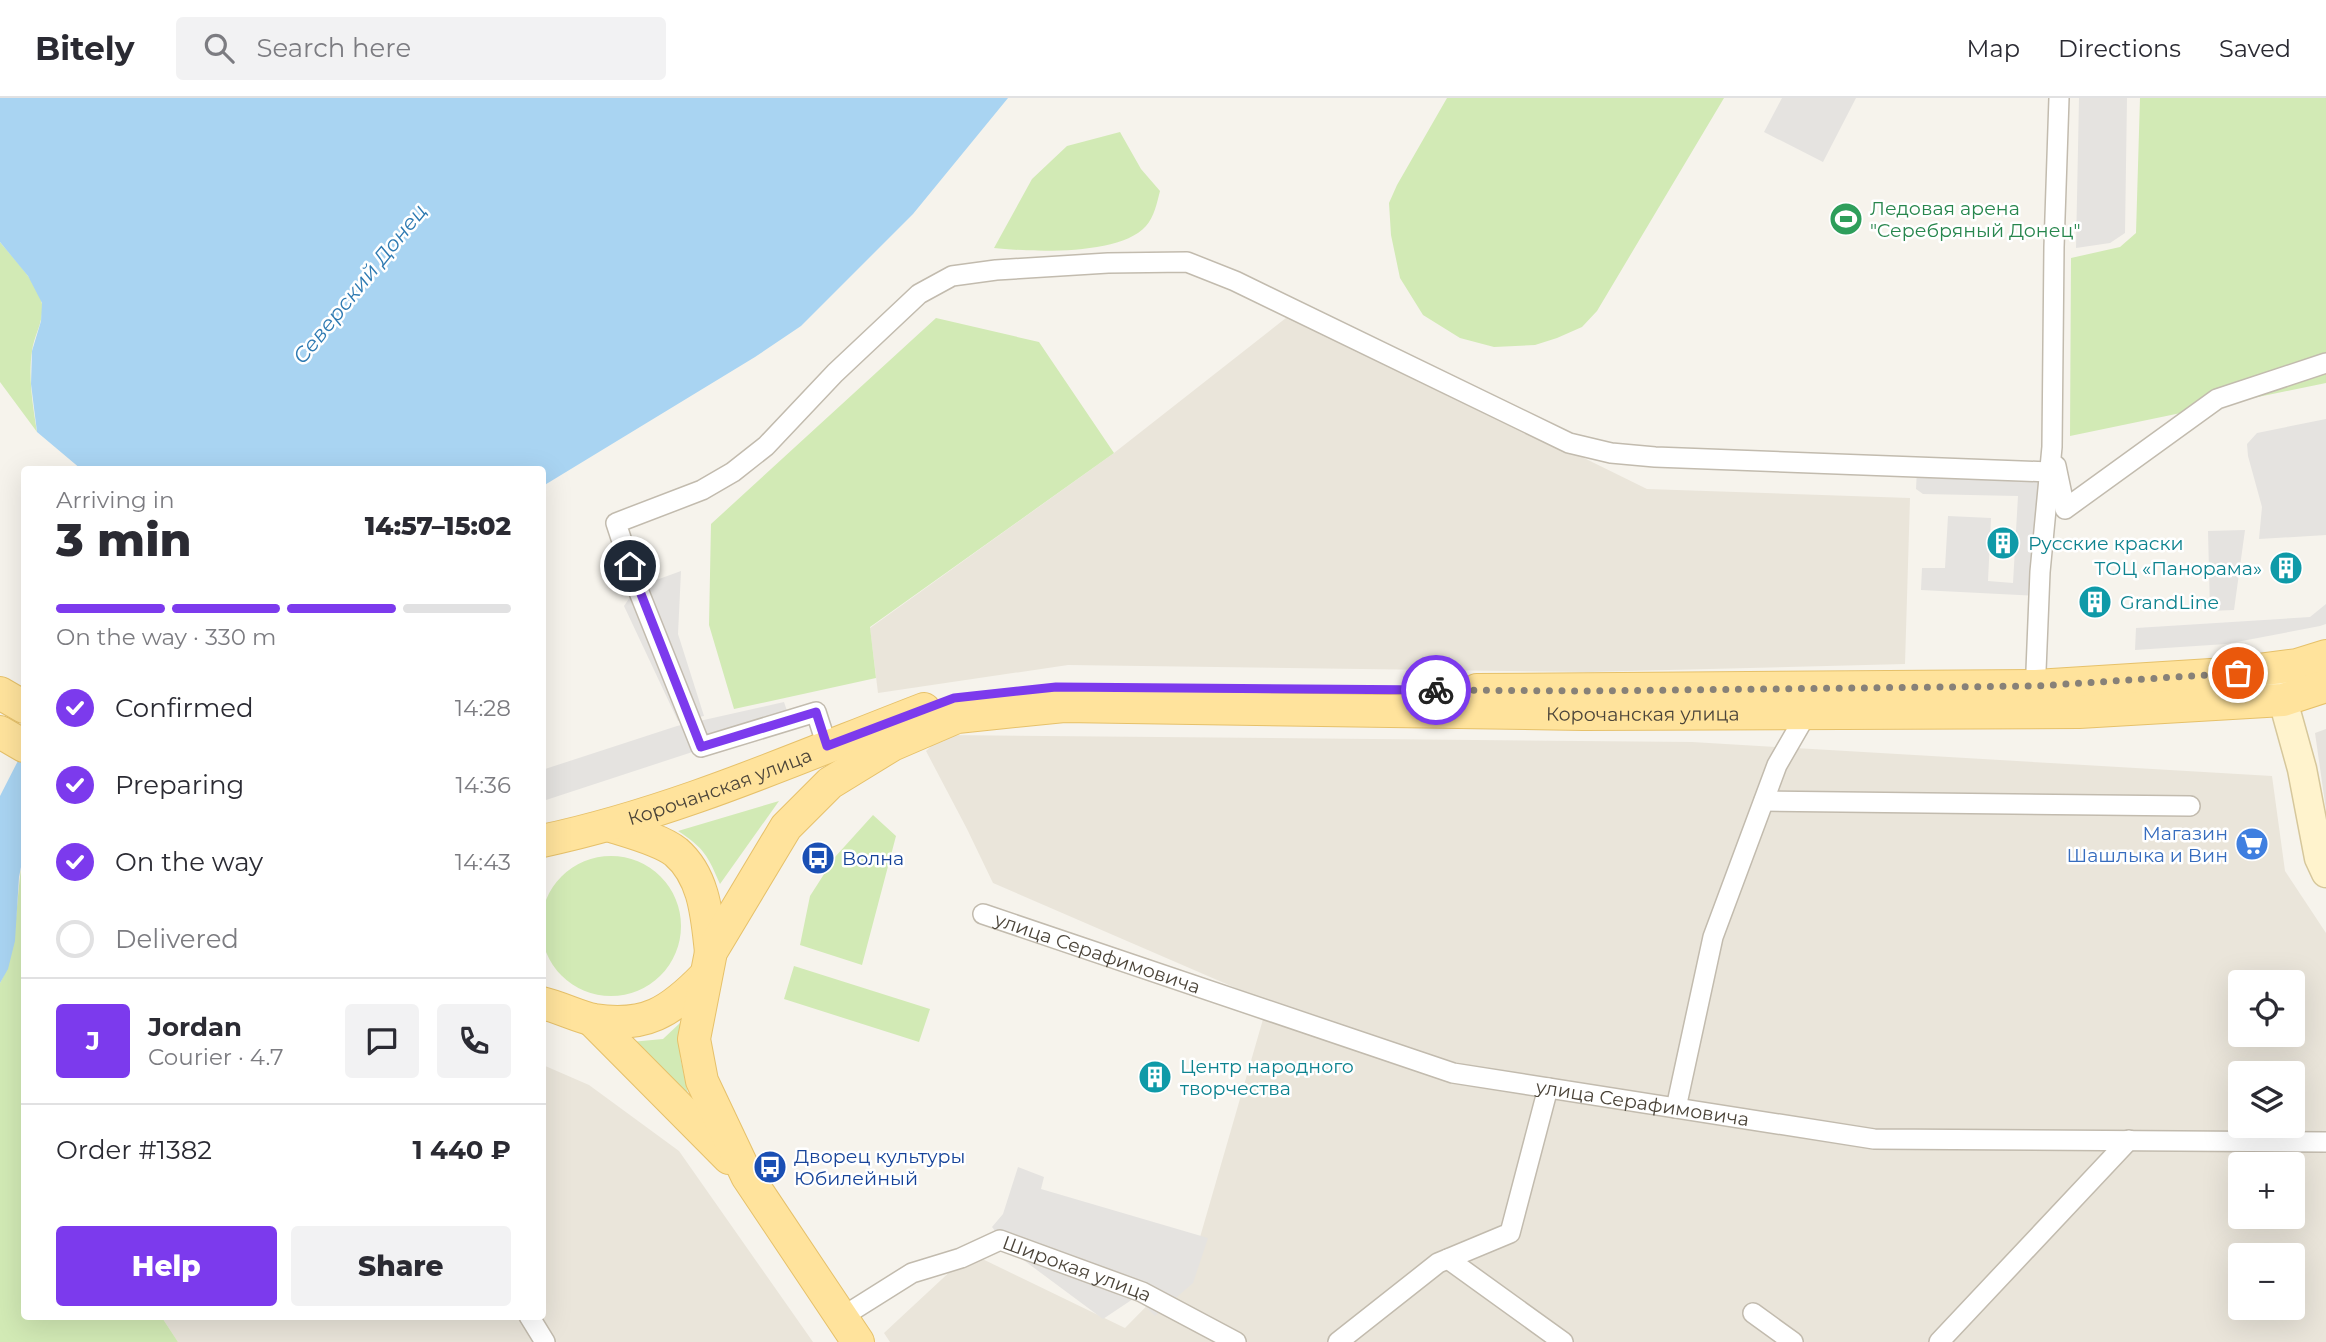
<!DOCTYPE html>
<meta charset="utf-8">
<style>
:root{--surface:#fff;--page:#f2f2f3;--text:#2b2b33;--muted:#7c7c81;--line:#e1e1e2;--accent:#7c3aed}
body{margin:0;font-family:Montserrat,sans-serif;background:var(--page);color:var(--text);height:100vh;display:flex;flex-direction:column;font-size:26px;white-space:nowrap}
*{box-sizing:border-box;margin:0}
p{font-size:23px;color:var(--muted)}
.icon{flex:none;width:38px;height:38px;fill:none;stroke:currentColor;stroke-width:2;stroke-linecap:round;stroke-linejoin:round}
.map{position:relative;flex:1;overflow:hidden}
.side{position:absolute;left:21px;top:368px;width:525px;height:854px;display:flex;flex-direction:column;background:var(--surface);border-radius:7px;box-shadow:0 7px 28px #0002}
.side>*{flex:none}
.controls{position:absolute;left:2228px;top:872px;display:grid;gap:14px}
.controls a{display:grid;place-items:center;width:77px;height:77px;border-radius:7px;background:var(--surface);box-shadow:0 7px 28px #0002;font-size:35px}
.pin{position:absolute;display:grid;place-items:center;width:60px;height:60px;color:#fff;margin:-30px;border:4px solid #fff;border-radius:50%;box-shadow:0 2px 7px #0007}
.courier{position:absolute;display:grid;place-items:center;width:70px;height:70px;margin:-35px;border:5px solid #7c3aed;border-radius:50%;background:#fff;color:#222;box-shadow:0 2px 9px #0007}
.summary em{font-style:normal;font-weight:800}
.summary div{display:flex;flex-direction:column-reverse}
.summary{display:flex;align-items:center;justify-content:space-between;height:119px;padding:0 35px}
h1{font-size:46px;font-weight:800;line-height:52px}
.bar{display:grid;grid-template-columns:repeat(4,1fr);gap:10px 7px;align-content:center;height:84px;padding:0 35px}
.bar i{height:9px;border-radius:5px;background:var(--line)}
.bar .current{background:var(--accent)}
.bar p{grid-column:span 4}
.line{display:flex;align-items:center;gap:18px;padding:0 35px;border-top:2px solid var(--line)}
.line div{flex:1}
.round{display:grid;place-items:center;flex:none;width:74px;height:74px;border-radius:7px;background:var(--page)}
ol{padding:0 35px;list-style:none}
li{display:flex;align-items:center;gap:21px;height:77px}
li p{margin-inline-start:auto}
li .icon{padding:7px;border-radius:50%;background:var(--accent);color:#fff;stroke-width:4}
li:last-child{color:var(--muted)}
li i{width:38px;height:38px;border:4px solid var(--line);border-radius:50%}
.button{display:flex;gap:14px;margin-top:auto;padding:14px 35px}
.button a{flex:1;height:80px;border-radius:7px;background:var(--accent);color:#fff;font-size:28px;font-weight:800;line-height:80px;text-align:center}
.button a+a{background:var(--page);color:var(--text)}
header{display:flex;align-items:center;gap:42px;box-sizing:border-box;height:98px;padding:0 35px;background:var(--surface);border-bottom:2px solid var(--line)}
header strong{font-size:33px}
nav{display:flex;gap:38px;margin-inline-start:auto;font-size:24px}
.search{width:490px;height:63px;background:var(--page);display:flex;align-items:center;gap:18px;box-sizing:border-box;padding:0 24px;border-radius:7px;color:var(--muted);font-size:26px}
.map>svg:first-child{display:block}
</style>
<header>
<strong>Bitely</strong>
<div class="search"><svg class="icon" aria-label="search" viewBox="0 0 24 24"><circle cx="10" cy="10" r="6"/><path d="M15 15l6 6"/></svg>Search here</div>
<nav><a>Map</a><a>Directions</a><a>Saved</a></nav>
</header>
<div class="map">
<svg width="2326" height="1244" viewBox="0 0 2326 1244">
<rect width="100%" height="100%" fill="#f6f3ec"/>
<path fill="#eae5da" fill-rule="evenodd" d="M1291,216l356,175 263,9 -5,166 -317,8 -520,-7 -190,28 -8,-65 244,-175z
M943,637l749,7 580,34 13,95 41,62v409h-1436l-6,-9 86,-80 155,75 69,-70 74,-256 -275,-119 -26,-54 -41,-78zM2240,884h52v52h-52zM2240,975h52v52h-52zM2240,1066h52v52h-52zM2240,1157h52v52h-52z
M543,967l46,20 90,66 134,191h-635l-17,-26h381z"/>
<path fill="#e6e2dd" d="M2326,631v81l-11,-77z"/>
<path fill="#d2eab5" d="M1447,0h277l-127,213 -15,16 -25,11 -22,7 -41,2 -34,-9 -37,-23 -23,-37 -9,-43 -2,-32 8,-18z
M2140,0h186v285l-256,53 1,-178 49,-11 16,-14z
M1120,34l21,37 19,22c-3,12 -6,26 -14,35 -26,30 -116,26 -152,22l38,-69 35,-33z
M0,144c13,16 39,42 42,62 2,18 -8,31 -10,47 -4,27 1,55 5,81l-37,-50z
M936,220l103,24 75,111 -244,174 6,51 -142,31 -25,-84 2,-101z
M779,703l-59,83c-12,-28 -16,-36 -42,-53z
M873,717l23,21 -34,129 -62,-20 10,-49 25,-39z
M24,754v464h137l17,26h-178v-359c19,-33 15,-91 24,-131z
M541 828a70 70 0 1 1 140 0a70 70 0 1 1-140 0Z
M794,868l136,43 -11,33 -135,-43z
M680,925v33l8,38 -57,-52 32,-3z"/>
<path fill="#e5e3e0" d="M1782,0h74l-33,64 -59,-30z
M2079,0h48l-2,135 -15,10 -34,5z
M2326,321v116l-67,4 3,-32 -14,-51 -1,-12 10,-11z
M1917,371l117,7 13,20 -8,100 -118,-6 1,-22h23l3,-52 43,2 -3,63 25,2 5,-87 -95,-2 -7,-5z
M2245,432l-11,80 -24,1 -2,-80z
M681,473l-3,63 26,82 -26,5 -54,-115 13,-19z
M2326,506v20l-6,2 -94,18 -91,6 1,-22 174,-11z
M784,604l6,18 -247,81 -1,-31 135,-44z
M1018,1069l26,10 -3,12 167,49 -15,45 -38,33 -19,-19 -33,22 -93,-69 -18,-23 11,-13z"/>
<path fill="#a9d4f2" d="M0,0h1008l-95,116 -112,112 -46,31 -212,129 -1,-17h-461l-44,-37 -6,-48 1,-33 9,-30 1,-18 -14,-27 -28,-34z
M24,651v103l-5,25 -4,64 -7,28 -8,14v-187z"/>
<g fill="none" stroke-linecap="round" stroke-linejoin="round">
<defs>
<g id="street">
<path d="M2056,368l9,43 152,-110 109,-36"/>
<path d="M2035,597l5,-123 12,-125 2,-200 5,-149"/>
<path d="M827,648l-11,-34 -115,35 -64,-160 -21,-64 86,-33 31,-18 33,-26 69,-73 84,-79 33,-18 44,-6 112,-7 79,-1 48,19 334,162 42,10 44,4 394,15"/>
<path d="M1764,703l426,5"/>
<path id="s1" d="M983,816l470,159 421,66 452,3"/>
<path d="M1676,1010l37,-171 64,-172 30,-52"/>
<path d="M1448,1161l115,83"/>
<path d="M1753,1215l40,29"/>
<path d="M529,1218l16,26"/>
<path id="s2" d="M842,1219l70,-44 49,-15 39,-18 142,52 94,50"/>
<path d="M1338,1244l100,-79 72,-30 38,-145"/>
<path d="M1939,1244l190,-202"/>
</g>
<path id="secondary" d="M2277,581l25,90 17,89 7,15"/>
<g id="primary">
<path d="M1477,592l559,-4 191,-12 70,-9 29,-9"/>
<path d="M0,595l24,14"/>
<path d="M0,634l24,14"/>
<path d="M611,728c19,6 50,14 65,26 29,25 31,65 35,100"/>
<path id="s3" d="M542,743c132,-28 257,-84 382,-132"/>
<path d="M542,905c17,4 37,14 52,17 52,8 76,-8 111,-44"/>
<path d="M592,922l137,138"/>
<path id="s4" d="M858,1244l-111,-166 -45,-95 -8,-42 17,-87 75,-125 44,-44 62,-38 65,-28 107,-11 519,8 496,-2 204,-12 43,-14"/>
</g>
</defs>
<use href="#street" stroke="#c2bbae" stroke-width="22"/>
<use href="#secondary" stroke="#d6c79b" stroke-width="31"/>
<use href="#primary" stroke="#e6c16a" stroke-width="34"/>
<use href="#street" stroke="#fff" stroke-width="19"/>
<use href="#secondary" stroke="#fff3cd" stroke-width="28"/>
<use href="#primary" stroke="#ffe39c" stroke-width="32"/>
</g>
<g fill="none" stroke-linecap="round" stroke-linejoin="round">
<path stroke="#878178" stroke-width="7" stroke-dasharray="0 12.6" d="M1436,592l149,1 451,-5 202,-13"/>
<path stroke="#7c3aed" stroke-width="9" d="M630,468l71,181 115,-35 11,34 127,-48 102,-11 380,3"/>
</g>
<defs>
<symbol id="stadium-disc" viewBox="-11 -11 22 22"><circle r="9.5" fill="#2e9e5b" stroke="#fff"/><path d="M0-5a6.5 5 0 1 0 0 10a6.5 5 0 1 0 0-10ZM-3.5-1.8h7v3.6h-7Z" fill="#fff"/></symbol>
<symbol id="building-disc" viewBox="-11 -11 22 22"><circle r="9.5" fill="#0f9aa8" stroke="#fff"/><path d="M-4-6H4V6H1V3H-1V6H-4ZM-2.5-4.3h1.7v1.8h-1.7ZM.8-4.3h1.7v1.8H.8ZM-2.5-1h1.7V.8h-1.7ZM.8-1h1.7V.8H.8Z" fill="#fff"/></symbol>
<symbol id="supermarket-disc" viewBox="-11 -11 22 22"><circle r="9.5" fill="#3f7fe0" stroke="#fff"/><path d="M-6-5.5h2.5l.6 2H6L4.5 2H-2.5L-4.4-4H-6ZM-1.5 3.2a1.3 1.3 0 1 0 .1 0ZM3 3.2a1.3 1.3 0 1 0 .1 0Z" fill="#fff"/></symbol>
<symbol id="bus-disc" viewBox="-11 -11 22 22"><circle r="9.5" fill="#1a4fb4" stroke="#fff"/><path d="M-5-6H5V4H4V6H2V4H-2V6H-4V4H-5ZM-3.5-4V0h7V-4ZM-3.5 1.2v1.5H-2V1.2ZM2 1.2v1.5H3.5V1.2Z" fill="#fff"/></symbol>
</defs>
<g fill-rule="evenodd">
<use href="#stadium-disc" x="1827" y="102" width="38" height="38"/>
<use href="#building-disc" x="1984" y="426" width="38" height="38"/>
<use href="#building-disc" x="2267" y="451" width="38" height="38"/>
<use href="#building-disc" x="2076" y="485" width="38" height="38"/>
<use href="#supermarket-disc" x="2233" y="727" width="38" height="38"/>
<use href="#bus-disc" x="799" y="741" width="38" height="38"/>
<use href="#building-disc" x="1136" y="960" width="38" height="38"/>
<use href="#bus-disc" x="751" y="1050" width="38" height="38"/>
</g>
<g text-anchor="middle" stroke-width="5" stroke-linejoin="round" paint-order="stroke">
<g font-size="19" fill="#27864d" stroke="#fff" text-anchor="start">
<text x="1870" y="117">Ледовая арена<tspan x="1870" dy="22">"Серебряный Донец"</tspan></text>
</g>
<g font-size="19" fill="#0d838f" stroke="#fff" text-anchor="start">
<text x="2028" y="452">Русские краски</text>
<text x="2262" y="477" text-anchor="end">ТОЦ «Панорама»</text>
<text x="2120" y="511">GrandLine</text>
<text x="1180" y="975">Центр народного<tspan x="1180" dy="22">творчества</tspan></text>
</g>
<g font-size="19" fill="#4b4439" stroke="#fff">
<text dy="7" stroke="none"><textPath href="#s4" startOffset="1474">Корочанская улица</textPath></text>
<text dy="7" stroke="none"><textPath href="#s3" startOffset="186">Корочанская улица</textPath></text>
<text dy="7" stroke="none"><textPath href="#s1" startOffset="121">улица Серафимовича</textPath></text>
<text dy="7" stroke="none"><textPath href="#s1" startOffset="688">улица Серафимовича</textPath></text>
<text dy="7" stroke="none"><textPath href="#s2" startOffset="259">Широкая улица</textPath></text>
</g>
<g font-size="19" fill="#366cbe" stroke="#fff" text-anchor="end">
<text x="2228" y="742">Магазин<tspan x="2228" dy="22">Шашлыка и Вин</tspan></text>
</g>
<g font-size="19" fill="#164399" stroke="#fff" text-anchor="start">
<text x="842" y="767">Волна</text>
<text x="794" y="1065">Дворец культуры<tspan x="794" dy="22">Юбилейный</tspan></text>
</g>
<g font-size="21" font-style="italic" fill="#2e7ab2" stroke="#fff">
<text transform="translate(360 186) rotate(-51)" y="7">Северский Донец</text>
</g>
</g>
</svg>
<div class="controls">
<a><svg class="icon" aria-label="locate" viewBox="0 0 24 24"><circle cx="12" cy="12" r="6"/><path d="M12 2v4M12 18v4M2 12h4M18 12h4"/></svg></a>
<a><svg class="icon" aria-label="layers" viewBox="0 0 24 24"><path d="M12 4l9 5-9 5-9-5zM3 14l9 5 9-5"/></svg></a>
<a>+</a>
<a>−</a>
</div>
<div class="pin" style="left:2238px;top:575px;background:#ea580c"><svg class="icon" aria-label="bag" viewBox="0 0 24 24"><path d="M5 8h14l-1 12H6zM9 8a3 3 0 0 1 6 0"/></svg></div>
<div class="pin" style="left:630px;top:468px;background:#1f2937"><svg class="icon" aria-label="home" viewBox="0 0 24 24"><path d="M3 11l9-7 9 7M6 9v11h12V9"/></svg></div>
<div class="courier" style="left:1436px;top:592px"><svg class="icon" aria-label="bike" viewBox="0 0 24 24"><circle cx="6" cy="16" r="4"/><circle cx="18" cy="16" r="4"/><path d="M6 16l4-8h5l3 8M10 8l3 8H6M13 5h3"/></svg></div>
<section class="side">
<div class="summary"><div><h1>3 min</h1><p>Arriving in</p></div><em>14:57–15:02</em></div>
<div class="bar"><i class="current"></i><i class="current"></i><i class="current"></i><i></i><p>On the way · 330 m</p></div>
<ol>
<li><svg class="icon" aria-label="check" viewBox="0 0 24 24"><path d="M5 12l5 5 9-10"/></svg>Confirmed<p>14:28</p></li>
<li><svg class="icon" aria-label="check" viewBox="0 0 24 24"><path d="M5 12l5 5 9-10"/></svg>Preparing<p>14:36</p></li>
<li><svg class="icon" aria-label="check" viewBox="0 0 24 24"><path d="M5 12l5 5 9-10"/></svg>On the way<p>14:43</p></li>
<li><i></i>Delivered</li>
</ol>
<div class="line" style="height:126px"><b class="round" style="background:var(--accent);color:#fff">J</b><div><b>Jordan</b><p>Courier · 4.7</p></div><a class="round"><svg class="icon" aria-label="chat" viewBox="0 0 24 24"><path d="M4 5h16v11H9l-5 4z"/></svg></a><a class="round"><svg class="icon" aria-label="phone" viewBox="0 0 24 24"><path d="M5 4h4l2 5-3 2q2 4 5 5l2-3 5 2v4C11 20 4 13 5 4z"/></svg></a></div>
<div class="line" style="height:91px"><div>Order #1382</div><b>1 440 ₽</b></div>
<div class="button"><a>Help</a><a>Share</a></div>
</section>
</div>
